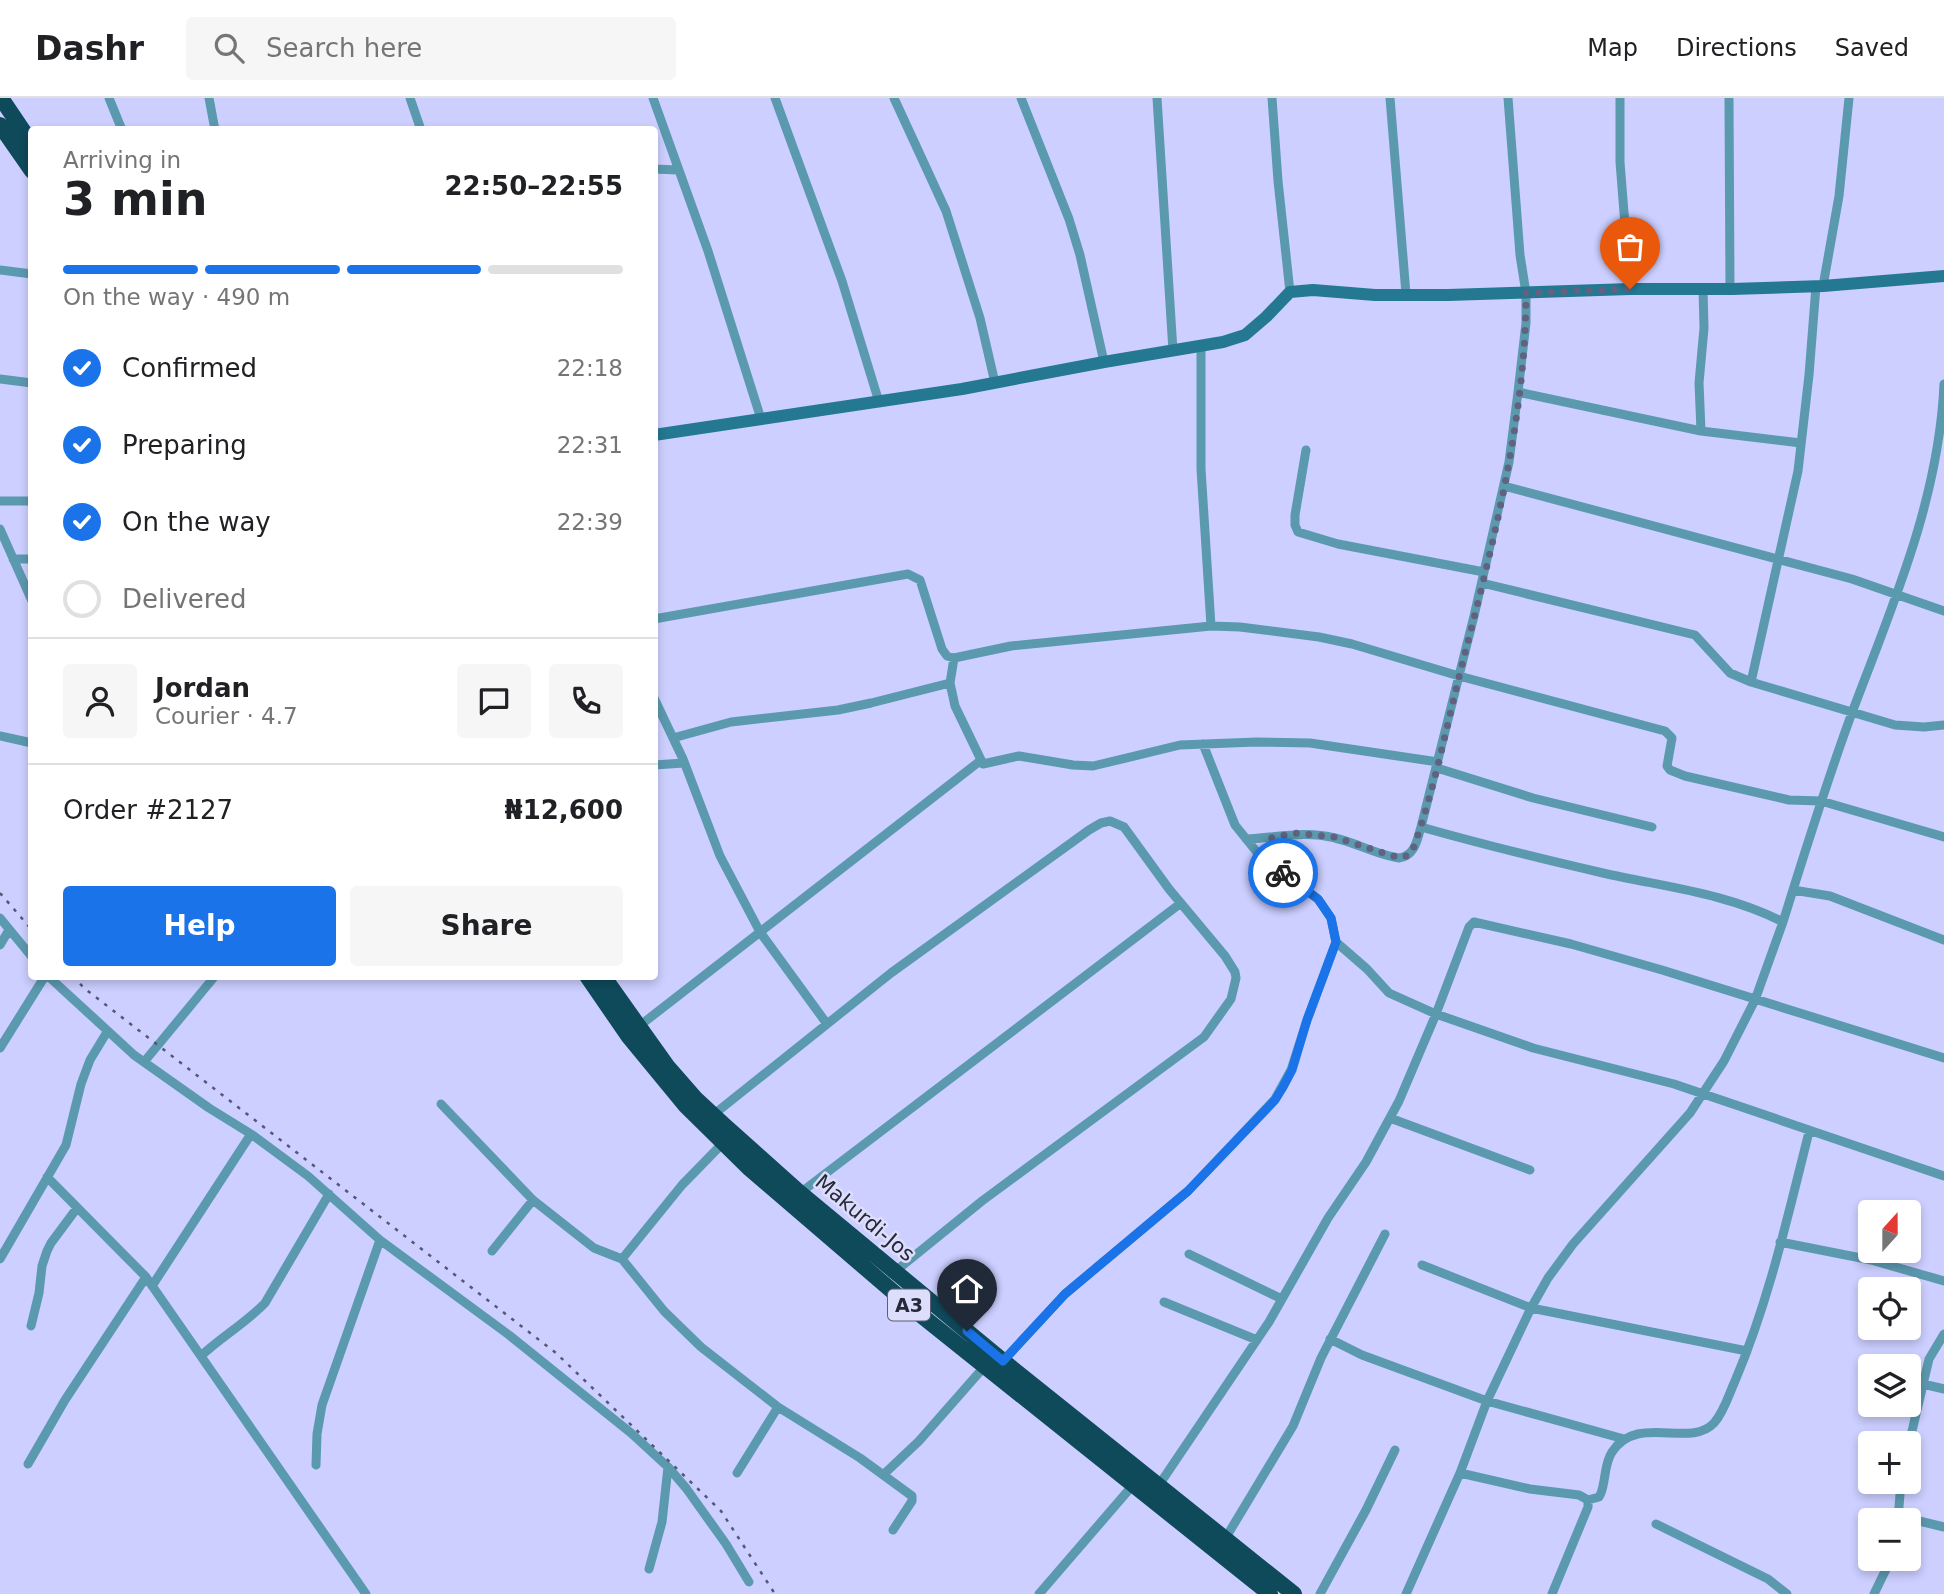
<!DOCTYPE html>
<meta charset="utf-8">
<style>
:root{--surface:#fff;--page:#f6f6f6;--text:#202124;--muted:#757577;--line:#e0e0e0;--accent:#1a73e8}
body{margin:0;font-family:"DejaVu Sans",sans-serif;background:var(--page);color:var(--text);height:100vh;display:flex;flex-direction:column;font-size:26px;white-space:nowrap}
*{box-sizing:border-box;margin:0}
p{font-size:23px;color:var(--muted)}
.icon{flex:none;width:38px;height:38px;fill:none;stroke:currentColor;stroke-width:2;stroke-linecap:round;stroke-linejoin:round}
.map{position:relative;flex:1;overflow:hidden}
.details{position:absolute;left:28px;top:28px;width:630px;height:854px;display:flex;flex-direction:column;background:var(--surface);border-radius:7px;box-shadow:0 4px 10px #0003}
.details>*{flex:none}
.needle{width:46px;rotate:21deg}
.buttons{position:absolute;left:1858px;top:1102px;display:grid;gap:14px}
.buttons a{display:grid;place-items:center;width:63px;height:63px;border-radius:7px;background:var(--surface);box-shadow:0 4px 10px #0003;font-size:35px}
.pin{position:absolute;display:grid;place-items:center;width:60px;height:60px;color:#fff;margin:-72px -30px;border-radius:50% 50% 50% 0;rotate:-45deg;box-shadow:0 0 7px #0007}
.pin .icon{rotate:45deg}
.courier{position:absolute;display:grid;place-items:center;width:70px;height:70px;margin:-35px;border:5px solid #1a73e8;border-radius:50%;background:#fff;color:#222;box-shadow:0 2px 9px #0007}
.head em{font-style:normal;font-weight:800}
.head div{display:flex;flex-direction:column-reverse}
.head{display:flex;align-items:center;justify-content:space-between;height:119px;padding:0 35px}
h1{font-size:46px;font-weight:800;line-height:52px}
.bar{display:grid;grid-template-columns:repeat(4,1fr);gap:10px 7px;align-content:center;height:84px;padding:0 35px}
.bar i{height:9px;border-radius:5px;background:var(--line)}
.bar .selected{background:var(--accent)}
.bar p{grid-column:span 4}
.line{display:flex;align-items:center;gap:18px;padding:0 35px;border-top:2px solid var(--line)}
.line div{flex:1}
.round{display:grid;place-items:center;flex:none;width:74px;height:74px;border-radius:7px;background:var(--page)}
ol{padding:0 35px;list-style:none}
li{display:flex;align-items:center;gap:21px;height:77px}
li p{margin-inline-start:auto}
li .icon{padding:7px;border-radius:50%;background:var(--accent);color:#fff;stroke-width:4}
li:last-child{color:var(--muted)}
li i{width:38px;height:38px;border:4px solid var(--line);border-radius:50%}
.button{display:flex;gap:14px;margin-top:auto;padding:14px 35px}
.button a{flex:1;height:80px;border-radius:7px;background:var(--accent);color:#fff;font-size:28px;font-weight:800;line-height:80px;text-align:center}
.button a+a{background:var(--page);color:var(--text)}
header{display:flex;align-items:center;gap:42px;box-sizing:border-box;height:98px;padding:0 35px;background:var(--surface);border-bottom:2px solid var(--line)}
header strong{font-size:33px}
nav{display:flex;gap:38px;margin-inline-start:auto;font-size:24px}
.search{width:490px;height:63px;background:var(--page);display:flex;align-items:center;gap:18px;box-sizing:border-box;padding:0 24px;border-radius:7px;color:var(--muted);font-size:26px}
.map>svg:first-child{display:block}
</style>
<header>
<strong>Dashr</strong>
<div class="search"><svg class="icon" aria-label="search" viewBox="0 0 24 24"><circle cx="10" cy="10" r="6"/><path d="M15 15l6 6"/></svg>Search here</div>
<nav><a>Map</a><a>Directions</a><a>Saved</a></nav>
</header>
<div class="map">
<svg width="1944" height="1496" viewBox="0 0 1944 1496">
<rect width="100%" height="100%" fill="#cccfff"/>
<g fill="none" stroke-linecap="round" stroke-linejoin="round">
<path stroke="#5b99af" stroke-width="9" d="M109,0l13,32
M209,0l6,32
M410,0l11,32
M653,0l55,153 53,168
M775,0l67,183 37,121
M894,0l52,113 34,107 15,65
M1021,0l48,121 11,36 24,107
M1157,0l16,253
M1272,0l6,83 12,111
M1390,0l16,196
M1620,0v64l10,127
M1729,0l1,191
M654,71l24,1
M0,172l32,4
M1823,188l16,-90 10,-98
M1201,248v123l10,157
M0,281l32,4
M1518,294l183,39 100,12
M1701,333l-2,-48 5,-55 -1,-39
M1306,352l-11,65v10l3,7 40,12 146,28
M1504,388l348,93 92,32
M0,403h32
M0,431l32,72
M13,461h19
M1482,485l213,52 35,38 21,9 47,-211 11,-96 7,-89
M654,521l254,-45 12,6 22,69 5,7 7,2 57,-12 200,-20 29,1 79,10 33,7 107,32 206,55 7,7 -5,28 3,4 15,6 104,24 32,1 123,36
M954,560l-4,25 5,23 28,58 36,-8 54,9 20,1 87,-21 76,-3 54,1 128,19
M1751,584l144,43 29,2 20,-2
M654,600l29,61 37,97 40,76 67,92
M0,638l32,7
M673,640l58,-16 107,-12 33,-7 79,-20
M1203,646l32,81 25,31 58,43 13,19 5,24 31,27 22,24 47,21 97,34 141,36 270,92
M654,667l30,-2
M1437,670l96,30 119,29
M1246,741c30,-1 58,-9 89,-1 22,5 42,17 64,20 16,-2 18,-18 22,-31l53,-211 35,-154 9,-70 8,-69v-30l-6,-38 -12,-157
M1793,792l37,6 114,44
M0,820l32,39
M1783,824c22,-71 44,-142 70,-212 40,-106 86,-211 91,-326
M0,847l9,-15
M48,878l86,79 75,53 42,26 57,42 72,64 129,95 122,98 37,34 18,21 40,56 23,38
M638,929l342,-266
M0,950l45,-72
M144,964l71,-86
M441,1006l92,96 61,48 28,11 42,52 37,36 77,60 82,51 52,38v5l-19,29
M713,1017l178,-142 198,-143 12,-7 9,-2 14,6 45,62 56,67 10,16 1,6 -5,21 -27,38 -222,164 -90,73
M1390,1020l140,52
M47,1079l99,100 220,317
M800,1095l381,-290
M1780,1144l91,18 73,21
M492,1153l41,-51
M1189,1156l93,45
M0,1161l66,-114 15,-61 9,-24 17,-28
M622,1161l60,-74 41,-42
M1422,1167l109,43 216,43
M152,1188l99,-152
M1164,1204l93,38
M31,1228l8,-33 3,-27 5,-15 4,-8 26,-35
M1330,1241l32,16 125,46 137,38
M201,1258c20,-19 45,-33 64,-53l64,-109
M1003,1263l62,-67 123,-103 87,-92 16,-29 16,-50 29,-78
M1923,1286l21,5
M1909,1346l20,-85 15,-25
M28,1366l37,-64 81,-123
M316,1367l1,-31 5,-29 58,-165
M737,1375l41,-66
M1460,1375l70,16 49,6 9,5v7l-36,87
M883,1377l36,-34 65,-74
M1159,1387l110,-163 59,-104 38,-56 33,-61 37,-87 33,-87 5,-5 97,22 91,26 282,88
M1588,1402l11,-3 2,-4c5,-13 3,-29 11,-41 25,-39 78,-3 102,-29 10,-11 15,-29 21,-42 34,-80 53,-166 74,-249
M1898,1418l46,11
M1898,1421l3,-37
M1656,1426l112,55 19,15
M1225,1441l68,-113 28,-68 64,-124
M649,1471l13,-47 6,-55
M1039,1496l94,-109
M1320,1496l46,-84 29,-60
M1406,1496l54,-121 27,-72 44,-93 17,-30 25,-34 117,-131 34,-52 31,-61 28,-78c-56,-29 -119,-35 -180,-49 -61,-14 -122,-29 -182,-46
M1874,1496l17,-35"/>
<path stroke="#247892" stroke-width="12" d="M654,337l308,-46 142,-27 119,-20 22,-7 21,-18 24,-25 23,-2 62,5h73l182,-6h102l91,-3 121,-10"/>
<path stroke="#0f4a5b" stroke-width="16" d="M1,0l31,46
M0,27l32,46
M587,878l42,61 56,68 65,64 162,139 358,286
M603,878l64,90 28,32 28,26 77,69 203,168 291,233"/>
<path stroke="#565873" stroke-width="2.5" stroke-dasharray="3.5 7" stroke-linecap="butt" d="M0,795l32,37
M73,878l11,12 472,365 165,158 54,83"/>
</g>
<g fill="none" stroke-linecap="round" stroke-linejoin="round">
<path stroke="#61627f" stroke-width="7" stroke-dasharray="0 12.6" d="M1283,775l-23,-17 11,-18 24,-5 39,4 65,21 10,-3 4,-6c21,-58 33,-120 48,-180 31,-121 65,-250 65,-376l104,-4"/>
<path stroke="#1a73e8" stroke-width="9" d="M967,1233l36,30 62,-67 123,-103 87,-91 8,-13 9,-17 15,-50 29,-78 -5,-24 -13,-19 -35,-26"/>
</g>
<g text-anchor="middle" stroke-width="5" stroke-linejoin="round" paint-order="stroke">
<rect fill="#dcdefb" stroke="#5d5f74" stroke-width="2" x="888" y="1191.5" width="42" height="31" rx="5"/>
<g font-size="19" font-weight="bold" fill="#27283a">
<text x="909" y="1214">A3</text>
</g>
<g font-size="21" fill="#27283a" stroke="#dcdefb">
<text transform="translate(865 1120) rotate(40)" y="7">Makurdi-Jos</text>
</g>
</g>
</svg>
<div class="buttons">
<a><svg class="needle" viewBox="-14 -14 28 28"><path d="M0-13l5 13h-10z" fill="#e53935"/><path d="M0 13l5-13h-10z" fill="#757577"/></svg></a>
<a><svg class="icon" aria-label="locate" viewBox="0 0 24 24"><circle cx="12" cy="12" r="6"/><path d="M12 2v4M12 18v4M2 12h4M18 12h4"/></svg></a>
<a><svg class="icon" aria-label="layers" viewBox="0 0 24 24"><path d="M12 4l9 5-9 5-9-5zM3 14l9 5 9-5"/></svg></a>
<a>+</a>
<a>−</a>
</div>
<div class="pin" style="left:1630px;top:191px;background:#ea580c"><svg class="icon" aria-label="bag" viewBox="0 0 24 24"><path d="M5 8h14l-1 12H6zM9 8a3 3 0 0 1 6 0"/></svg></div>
<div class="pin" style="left:967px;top:1233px;background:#1f2937"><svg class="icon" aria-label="home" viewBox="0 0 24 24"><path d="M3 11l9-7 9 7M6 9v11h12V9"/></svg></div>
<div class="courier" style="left:1283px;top:775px"><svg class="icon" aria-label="bike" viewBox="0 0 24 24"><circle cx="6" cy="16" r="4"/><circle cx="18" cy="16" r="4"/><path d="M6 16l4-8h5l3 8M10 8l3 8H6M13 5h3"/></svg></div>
<section class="details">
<div class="head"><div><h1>3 min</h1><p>Arriving in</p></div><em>22:50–22:55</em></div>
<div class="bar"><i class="selected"></i><i class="selected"></i><i class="selected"></i><i></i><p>On the way · 490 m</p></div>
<ol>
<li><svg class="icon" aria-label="check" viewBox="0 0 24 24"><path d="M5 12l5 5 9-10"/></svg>Confirmed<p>22:18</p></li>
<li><svg class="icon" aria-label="check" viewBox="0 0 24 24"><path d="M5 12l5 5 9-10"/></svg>Preparing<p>22:31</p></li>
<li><svg class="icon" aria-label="check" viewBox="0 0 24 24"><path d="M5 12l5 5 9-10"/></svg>On the way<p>22:39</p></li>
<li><i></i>Delivered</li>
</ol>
<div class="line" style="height:126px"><a class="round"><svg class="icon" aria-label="person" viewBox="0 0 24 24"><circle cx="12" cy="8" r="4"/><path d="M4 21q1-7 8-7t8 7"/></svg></a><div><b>Jordan</b><p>Courier · 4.7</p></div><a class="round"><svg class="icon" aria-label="chat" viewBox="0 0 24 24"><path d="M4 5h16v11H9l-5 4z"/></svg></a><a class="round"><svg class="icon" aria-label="phone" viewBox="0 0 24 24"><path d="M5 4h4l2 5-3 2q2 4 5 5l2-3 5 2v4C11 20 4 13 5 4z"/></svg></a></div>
<div class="line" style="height:91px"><div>Order #2127</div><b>₦12,600</b></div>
<div class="button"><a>Help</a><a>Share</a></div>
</section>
</div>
